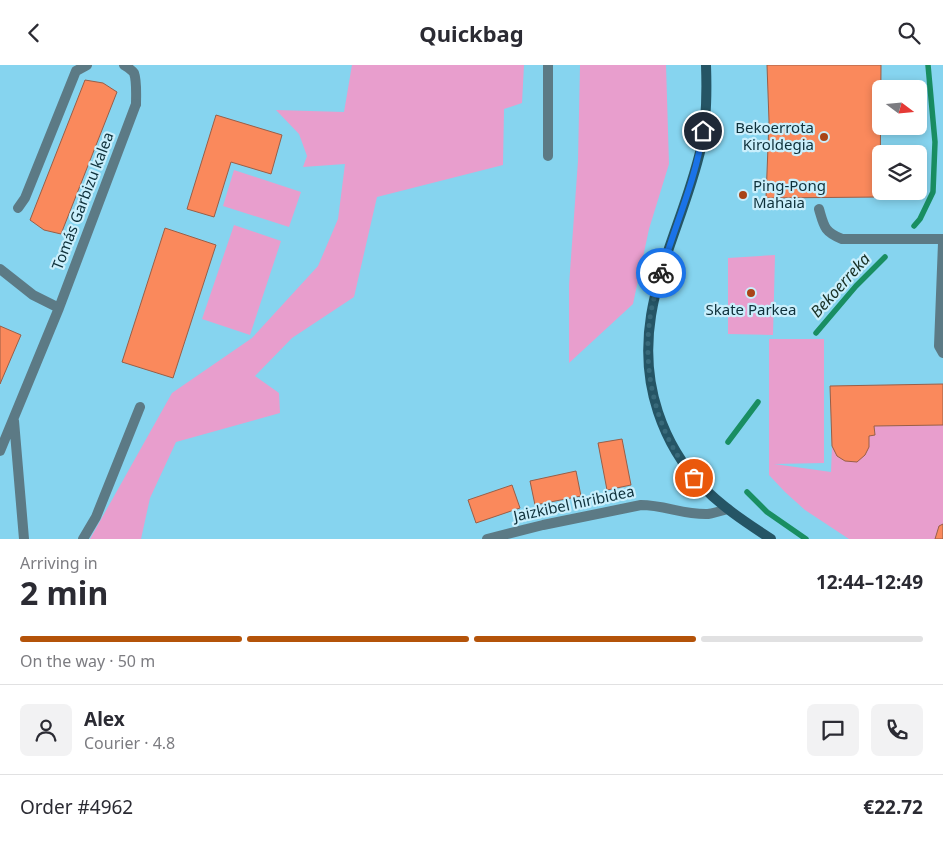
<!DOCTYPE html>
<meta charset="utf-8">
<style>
:root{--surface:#fff;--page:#f2f2f3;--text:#2b2b33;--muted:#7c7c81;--line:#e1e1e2;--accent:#b45309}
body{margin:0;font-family:"Noto Sans",sans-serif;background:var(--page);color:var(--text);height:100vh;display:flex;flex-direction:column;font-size:19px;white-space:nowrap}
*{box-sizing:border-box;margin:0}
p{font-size:16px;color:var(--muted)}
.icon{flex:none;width:28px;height:28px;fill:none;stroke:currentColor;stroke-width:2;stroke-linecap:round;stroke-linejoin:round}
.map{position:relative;height:474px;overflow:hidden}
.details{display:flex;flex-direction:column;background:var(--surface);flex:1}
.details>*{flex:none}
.needle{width:32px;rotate:106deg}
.controls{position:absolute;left:872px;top:15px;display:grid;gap:10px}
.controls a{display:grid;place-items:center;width:55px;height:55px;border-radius:8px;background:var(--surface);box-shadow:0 2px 8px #0003;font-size:25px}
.pin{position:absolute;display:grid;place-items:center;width:42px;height:42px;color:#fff;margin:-21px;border:2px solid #fff;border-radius:50%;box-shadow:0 1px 5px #0007}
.courier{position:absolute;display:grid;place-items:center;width:50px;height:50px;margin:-25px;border:4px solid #1a73e8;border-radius:50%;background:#fff;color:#222;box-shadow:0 1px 6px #0007}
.overview em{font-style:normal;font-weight:700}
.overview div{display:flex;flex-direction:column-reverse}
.overview{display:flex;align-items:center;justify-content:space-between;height:85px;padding:0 20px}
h1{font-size:32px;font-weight:700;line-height:38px}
.bar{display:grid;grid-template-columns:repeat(4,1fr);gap:8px 5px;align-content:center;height:60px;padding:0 20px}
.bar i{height:6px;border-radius:4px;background:var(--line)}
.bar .selected{background:var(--accent)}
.bar p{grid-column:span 4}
.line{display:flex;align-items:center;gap:12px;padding:0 20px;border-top:1px solid var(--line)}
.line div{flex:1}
.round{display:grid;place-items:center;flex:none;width:52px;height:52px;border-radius:8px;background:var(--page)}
header{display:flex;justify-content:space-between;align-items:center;height:65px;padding:0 20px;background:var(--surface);font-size:22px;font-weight:700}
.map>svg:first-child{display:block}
</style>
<header><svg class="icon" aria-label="back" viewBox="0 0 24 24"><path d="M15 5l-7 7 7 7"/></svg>Quickbag<svg class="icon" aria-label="search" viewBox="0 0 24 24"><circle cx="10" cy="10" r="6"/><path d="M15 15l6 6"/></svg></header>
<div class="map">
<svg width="943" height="474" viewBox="0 0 943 474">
<rect width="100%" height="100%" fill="#86d4ef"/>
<path fill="#e89ecd" d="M352,0h172l-2,38 -18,6 -1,56 -126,32 -23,100 -62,41 -37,38 24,17 1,20 -104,29 -26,56 -9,41h-51l82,-146 80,-55 66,-72 20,-47 7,-55 -42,3 4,-11 -8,-22 -23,-24 68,2z
M580,0h86l3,99 -20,65 -16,75 -64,59v-78l9,-124z
M234,105l67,22 -12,35 -66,-21z
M234,160l47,16 -31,94 -48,-16z
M775,190l-2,80 -45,-1v-76z
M769,274h55v124l-50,1 57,8 1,-26 5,10 8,5 24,-25 6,-1 -1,-9 69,-1v99l-4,2 -4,13h-86l-44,-29 -20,-18 -16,-17z"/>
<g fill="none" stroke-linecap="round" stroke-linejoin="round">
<path stroke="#198e62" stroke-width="5.5" d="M914,161l6,-7 13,-27 2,-50 -7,-77
M816,268l40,-47 29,-29
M728,377l30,-40
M747,427l20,20 39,27"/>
</g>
<path fill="#fa895c" stroke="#995e47" d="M767,0h114l-1,132 -114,1 3,-77z
M85,15l18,3 14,9 -56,142 -17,-4 -14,-10z
M216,50l66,20 -11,39 -40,-12 -17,55 -27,-8z
M165,163l51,17 -43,133 -51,-16z
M0,261l21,9 -21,49z
M943,319v41l-69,1 1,9 -6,1v11l-4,8 -8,7 -12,-1 -8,-5 -5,-10 -2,-60z
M622,374l9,46 -24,5 -9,-47z
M576,406l5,25 -46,9 -5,-24z
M512,420l8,23 -44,15 -8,-23z
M943,459v15h-8l4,-13z"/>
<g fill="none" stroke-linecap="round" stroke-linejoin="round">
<path stroke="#5c7a85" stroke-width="10" d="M124,0c3,2 8,5 10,8 3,8 2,23 2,31
M548,91v-91
M18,143l7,-10 51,-127 11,-6
M819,144c5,17 5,23 23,30h101
M83,474l13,-22 44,-110"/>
<path stroke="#5c7a85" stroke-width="10" d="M943,178l-4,103 4,7
M0,204l33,26 26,13 -59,143
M59,243l77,-204
M14,356l10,118
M487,474l56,-14 98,-20c23,0 44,10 67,9 6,-1 13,-3 20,-5"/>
<path stroke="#255565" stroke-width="10" d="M706,0c1,28 1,56 -5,83 -21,91 -75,167 -43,264 9,27 24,53 44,74 20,21 45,37 69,53"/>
</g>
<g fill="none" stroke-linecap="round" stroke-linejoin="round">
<path stroke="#386979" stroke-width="5" stroke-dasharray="0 9" d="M661,208c-4,15 -9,30 -11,45 -8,55 7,117 44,160"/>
<path stroke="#1a73e8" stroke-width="6" d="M661,208c14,-48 35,-93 42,-142"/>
</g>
<g fill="#a94417" stroke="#caeffc" stroke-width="2">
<circle cx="824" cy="72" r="5"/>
<circle cx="743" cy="130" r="5"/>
<circle cx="751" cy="228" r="5"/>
</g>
<g text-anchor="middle" stroke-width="4.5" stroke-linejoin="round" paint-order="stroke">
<g font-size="15" fill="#0e303a" stroke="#caeffc" text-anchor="end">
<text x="814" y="68">Bekoerrota<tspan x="814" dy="17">Kiroldegia</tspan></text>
<text x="753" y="126" text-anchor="start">Ping-Pong<tspan x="753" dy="17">Mahaia</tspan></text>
<text x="751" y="250" text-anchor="middle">Skate Parkea</text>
</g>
<g font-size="15" fill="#0e303a" stroke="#caeffc">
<text transform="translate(83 136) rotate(-69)" y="5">Tomás Garbizu kalea</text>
<text transform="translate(574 439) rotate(-12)" y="5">Jaizkibel hiribidea</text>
</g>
<g font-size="16" font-style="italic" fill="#193025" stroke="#caeffc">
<text transform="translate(840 220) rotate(-48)" y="6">Bekoerreka</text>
</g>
</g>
</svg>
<div class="controls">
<a><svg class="needle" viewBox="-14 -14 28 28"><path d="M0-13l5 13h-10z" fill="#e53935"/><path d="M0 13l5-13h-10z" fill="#7c7c81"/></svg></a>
<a><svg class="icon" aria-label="layers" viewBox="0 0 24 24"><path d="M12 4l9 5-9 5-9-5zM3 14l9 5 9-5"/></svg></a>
</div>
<div class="pin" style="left:694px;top:413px;background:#ea580c"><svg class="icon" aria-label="bag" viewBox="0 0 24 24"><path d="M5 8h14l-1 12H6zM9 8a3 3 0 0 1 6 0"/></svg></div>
<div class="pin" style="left:703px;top:66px;background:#1f2937"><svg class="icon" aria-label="home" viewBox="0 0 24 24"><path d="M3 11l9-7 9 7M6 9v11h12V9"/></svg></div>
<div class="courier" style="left:661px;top:208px"><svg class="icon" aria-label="bike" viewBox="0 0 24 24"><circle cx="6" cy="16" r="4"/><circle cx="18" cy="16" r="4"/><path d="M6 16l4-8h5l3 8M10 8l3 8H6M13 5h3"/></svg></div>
</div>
<section class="details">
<div class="overview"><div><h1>2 min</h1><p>Arriving in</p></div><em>12:44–12:49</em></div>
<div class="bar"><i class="selected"></i><i class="selected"></i><i class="selected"></i><i></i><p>On the way · 50 m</p></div>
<div class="line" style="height:90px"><a class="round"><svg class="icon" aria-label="person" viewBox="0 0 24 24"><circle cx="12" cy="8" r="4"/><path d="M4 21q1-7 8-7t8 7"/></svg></a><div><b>Alex</b><p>Courier · 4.8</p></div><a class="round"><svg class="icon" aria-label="chat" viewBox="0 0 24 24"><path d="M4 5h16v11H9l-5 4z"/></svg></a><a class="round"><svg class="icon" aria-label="phone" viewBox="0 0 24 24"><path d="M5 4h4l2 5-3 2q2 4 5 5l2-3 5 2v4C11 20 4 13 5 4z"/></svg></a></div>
<div class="line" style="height:65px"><div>Order #4962</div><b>€22.72</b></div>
</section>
